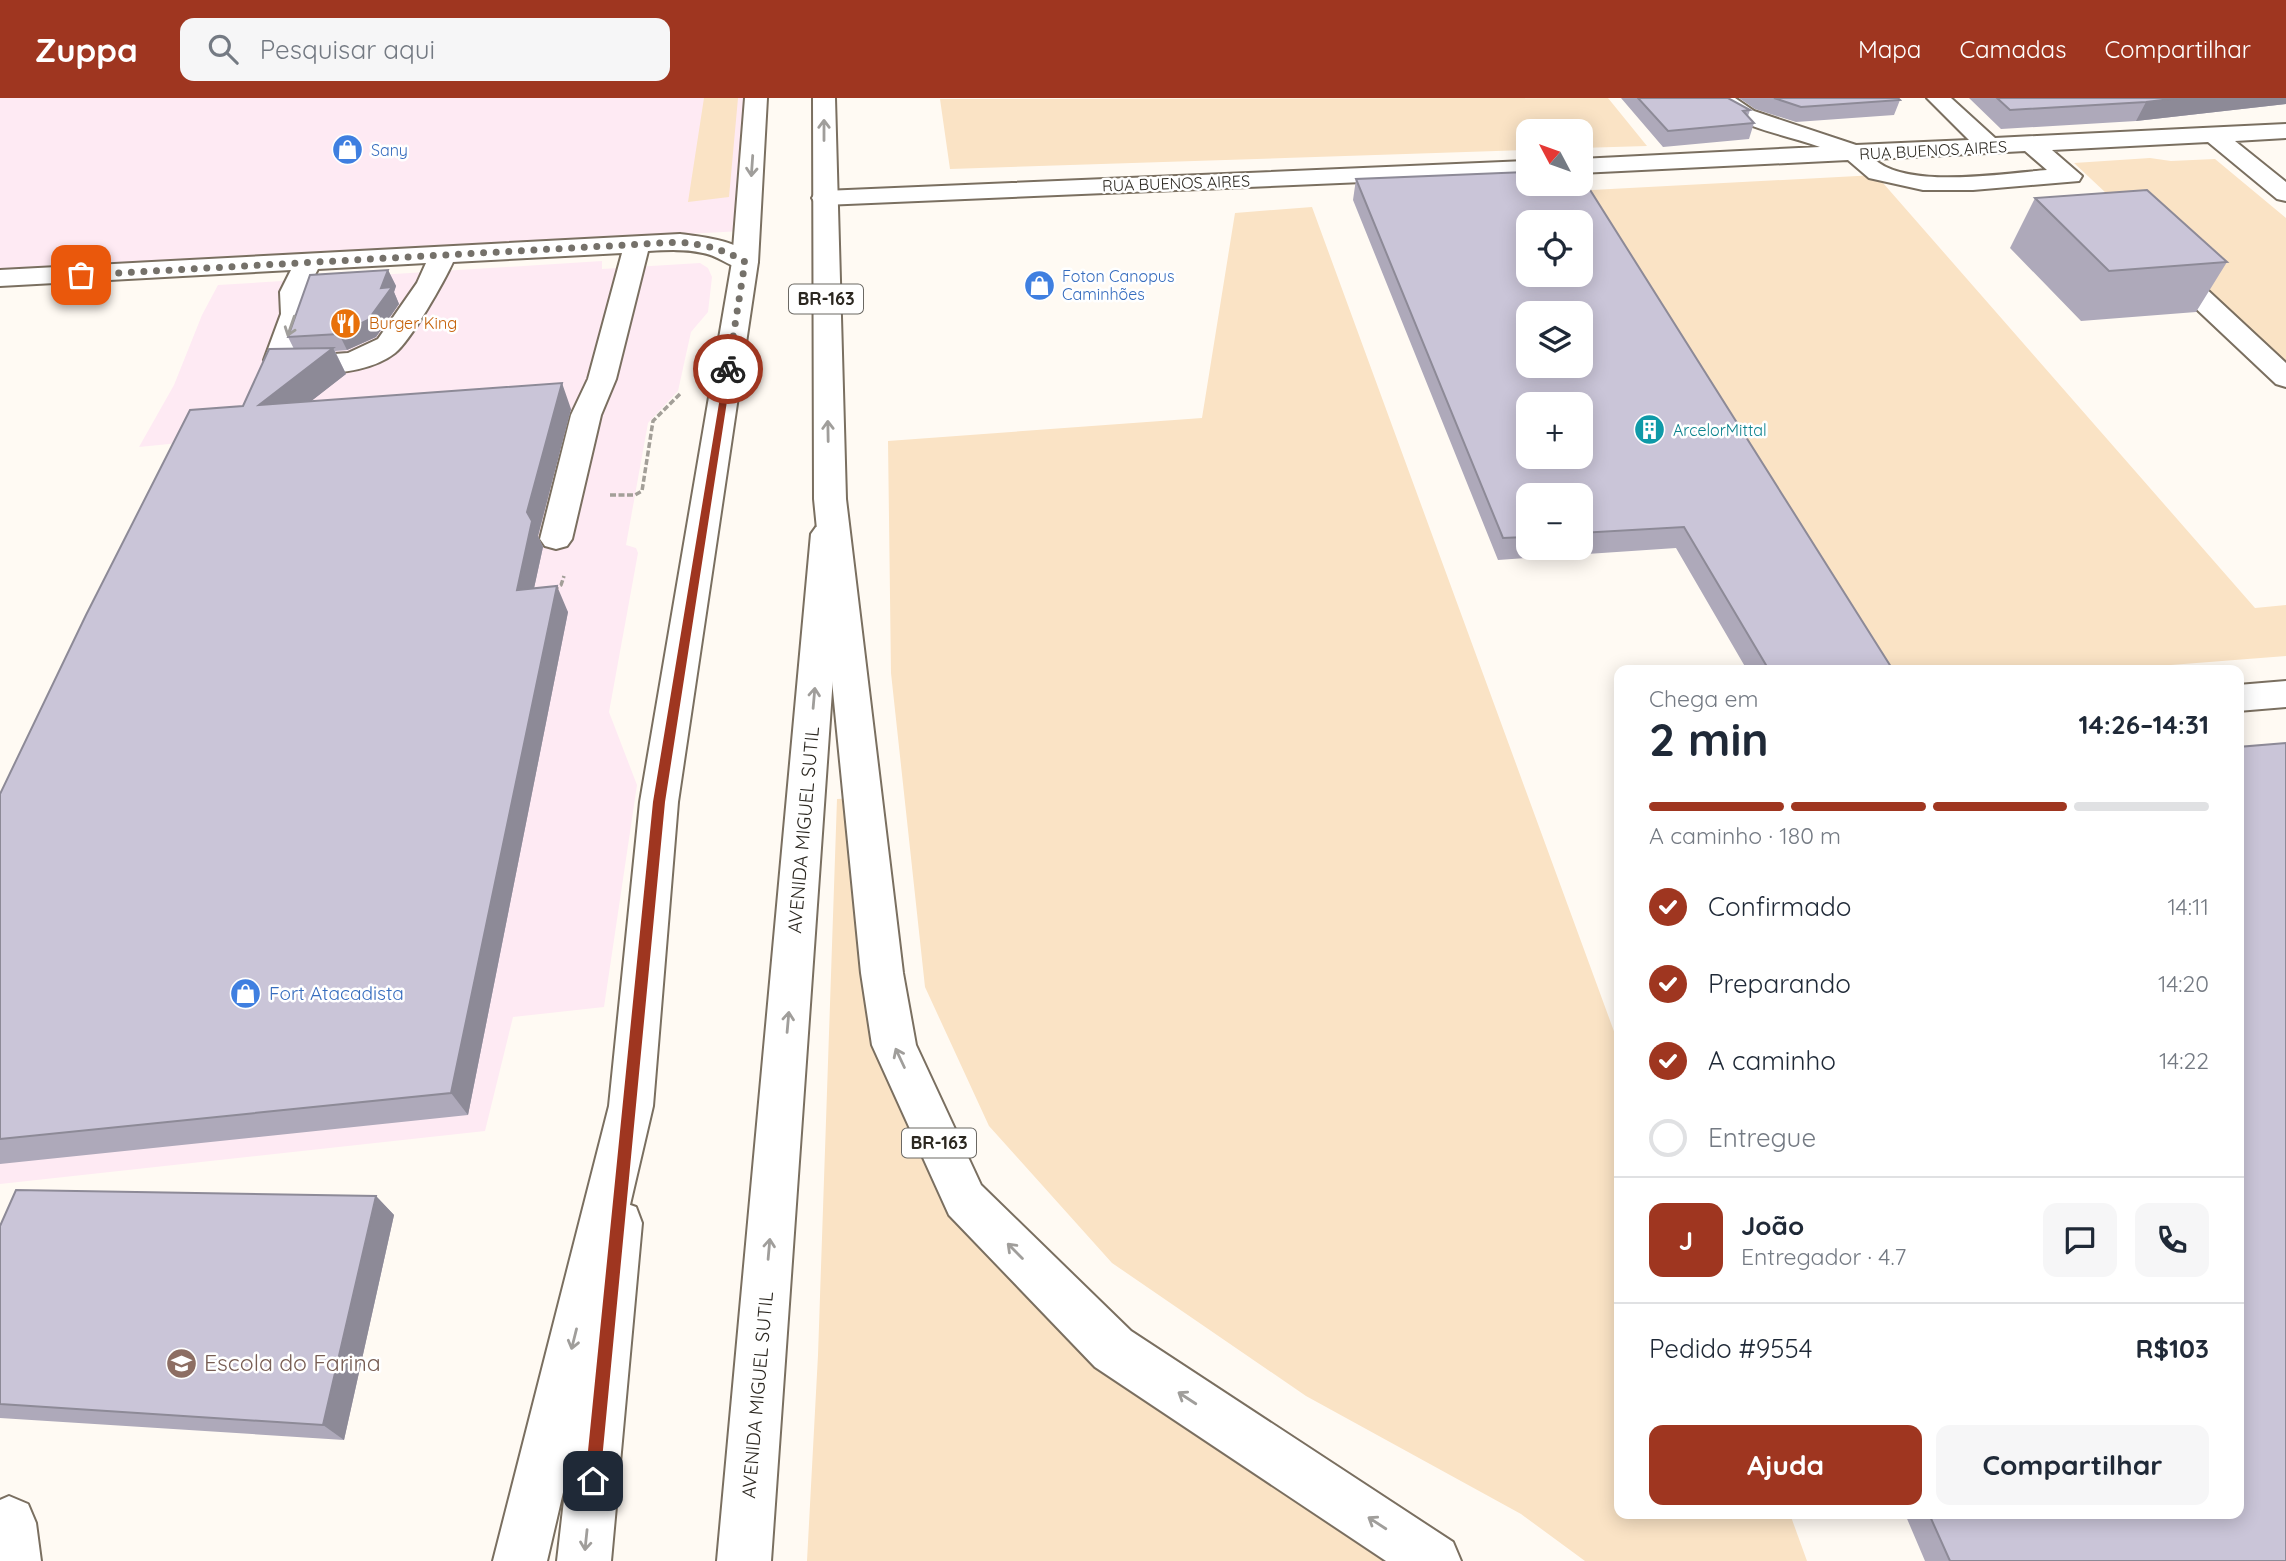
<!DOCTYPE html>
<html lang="pt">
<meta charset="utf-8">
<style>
:root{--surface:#fff;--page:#f6f6f7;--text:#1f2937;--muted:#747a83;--line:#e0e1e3;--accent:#9f3620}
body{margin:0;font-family:Quicksand,sans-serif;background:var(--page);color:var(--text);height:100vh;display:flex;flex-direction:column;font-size:26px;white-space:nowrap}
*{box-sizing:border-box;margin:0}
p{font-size:23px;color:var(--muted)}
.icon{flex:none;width:38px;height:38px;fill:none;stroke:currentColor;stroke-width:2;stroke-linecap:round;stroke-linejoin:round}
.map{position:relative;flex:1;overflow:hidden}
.sheet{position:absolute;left:1614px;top:567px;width:630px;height:854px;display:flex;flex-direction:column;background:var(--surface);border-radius:14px;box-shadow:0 4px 18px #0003}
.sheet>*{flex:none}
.needle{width:46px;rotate:311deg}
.fabs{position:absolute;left:1516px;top:21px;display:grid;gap:14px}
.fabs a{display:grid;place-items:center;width:77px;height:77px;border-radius:14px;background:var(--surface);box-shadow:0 4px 18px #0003;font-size:35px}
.pin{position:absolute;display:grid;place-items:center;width:60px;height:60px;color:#fff;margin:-30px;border-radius:14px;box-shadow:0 4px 10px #0006}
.courier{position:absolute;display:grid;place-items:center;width:70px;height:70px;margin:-35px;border:5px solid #9f3620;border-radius:50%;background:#fff;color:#222;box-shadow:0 2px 9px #0007}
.headline em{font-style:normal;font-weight:700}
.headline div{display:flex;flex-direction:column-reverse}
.headline{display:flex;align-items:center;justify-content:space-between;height:119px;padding:0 35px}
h1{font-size:46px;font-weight:700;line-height:52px}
.bar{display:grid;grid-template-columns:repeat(4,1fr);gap:10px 7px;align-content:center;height:84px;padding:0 35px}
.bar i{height:9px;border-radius:5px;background:var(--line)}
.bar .current{background:var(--accent)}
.bar p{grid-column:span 4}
.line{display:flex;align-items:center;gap:18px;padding:0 35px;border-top:2px solid var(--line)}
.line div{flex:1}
.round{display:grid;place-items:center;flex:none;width:74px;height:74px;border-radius:14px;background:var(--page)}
ol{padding:0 35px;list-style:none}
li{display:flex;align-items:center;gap:21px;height:77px}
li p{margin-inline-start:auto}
li .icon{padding:7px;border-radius:50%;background:var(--accent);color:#fff;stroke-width:4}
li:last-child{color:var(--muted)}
li i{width:38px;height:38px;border:4px solid var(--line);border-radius:50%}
.button{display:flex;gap:14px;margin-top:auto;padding:14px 35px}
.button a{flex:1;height:80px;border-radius:14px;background:var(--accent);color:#fff;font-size:28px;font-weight:700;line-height:80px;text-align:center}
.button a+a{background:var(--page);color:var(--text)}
header{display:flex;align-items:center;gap:42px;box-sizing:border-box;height:98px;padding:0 35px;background:var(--accent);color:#fff}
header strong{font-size:33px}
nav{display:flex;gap:38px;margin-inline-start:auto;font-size:24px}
.search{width:490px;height:63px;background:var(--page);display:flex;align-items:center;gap:18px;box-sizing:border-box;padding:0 24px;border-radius:14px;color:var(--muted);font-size:26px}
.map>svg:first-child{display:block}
</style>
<header>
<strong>Zuppa</strong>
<div class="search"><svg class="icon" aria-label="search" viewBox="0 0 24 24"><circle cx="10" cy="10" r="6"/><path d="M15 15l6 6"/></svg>Pesquisar aqui</div>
<nav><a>Mapa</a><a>Camadas</a><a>Compartilhar</a></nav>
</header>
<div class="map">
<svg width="2286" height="1463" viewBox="0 0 2286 1463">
<rect width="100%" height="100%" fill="#fffaf3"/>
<path fill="#feeaf3" d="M0,0h757l-15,133 -446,24 -296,20z
M602,163v8l98,-6 8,5 4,9 -4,35 -17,20 -13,59 -30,32 -22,122 10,3 2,5 -29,159 28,73 -33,222 -91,10 -28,114 -485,53v-337l199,-406 -60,6 35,-62 28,-70 16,-30z"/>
<path fill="#fae3c5" d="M704,0h34l-9,99 -41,5z
M1608,0l39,48 -67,2v-17h-52v19l-578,19 -10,-70z
M2150,60l21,3 44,-2 71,59v144l-212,-199z
M1876,77l379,433 31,-3v51l-179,14h-239l-295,-479z
M1312,109l307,838v469h171l17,47h-222l-64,-47 -215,-118 -194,-133 -123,-137 -64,-139 -34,-314 -3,-232 314,-23 33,-205z
M856,700l25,214 87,194 455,355h-616l11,-206 19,-556z"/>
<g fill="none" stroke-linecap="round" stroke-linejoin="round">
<defs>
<path id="minor" d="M1711,0h24l19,13 102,34 113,-5 -42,-42h24l44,40 291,-14v14l-51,3 51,41v19l-9,-2 -69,-57 -156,8 30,26 -3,5 -106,9h-50l-54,-12 -21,-18 -268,13v-14l240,-12c-34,-13 -88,-19 -109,-49zM2025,53l22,19c-42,3 -140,20 -173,-11z
M1528,63v14l-704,30 -9,-2 -3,-5 3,-5 9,-2z
M680,136c23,3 64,7 78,28l-4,6c-20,5 -32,-12 -51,-15 -18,-4 -36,-3 -55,-2l-32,128 -15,36 -29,124 -5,7 -11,3 -11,-3 -5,-7 31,-124 17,-36 34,-126 -169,9c-9,20 -42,78 -58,91 -23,18 -59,21 -88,21 -17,0 -33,1 -43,-14l17,-46 -1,-22 11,-22 -291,16v-16zM426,165l-9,20 -39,56 -30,14 -55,4 16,-43 -3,-22 12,-23z
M2164,158l9,2 113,105v24l-10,-3 -121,-114 -4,-6 4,-6z
M2286,583v26l-48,4v-26z
M9,1398l19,8 8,19 5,38h-41v-61z"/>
<path id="major" d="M827,426l11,3 5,7 -72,1027h-54l94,-1027 5,-7z
M619,1103l17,6 6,16 -31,338h-54l39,-338 6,-16z"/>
<path id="highway" d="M745,0h22l-9,164 -80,540 -25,304 -106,455h-54l116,-455 31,-304 92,-540z
M813,0h22l11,401 57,474 13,72 65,140 150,146 322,211 8,19h-75l-291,-194 -146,-152 -77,-170 -11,-72 -47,-474z"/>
</defs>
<use href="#minor" stroke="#7a6f60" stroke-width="4"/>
<use href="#major" stroke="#7a6f60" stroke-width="4"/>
<use href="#highway" stroke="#7a6f60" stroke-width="4"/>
<path stroke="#a39f98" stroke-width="3.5" stroke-dasharray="6 2.5" stroke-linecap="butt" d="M610,397h25l7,-4 11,-70 27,-27
M553,492l8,-5 3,-9"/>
<use href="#minor" fill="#fff" fill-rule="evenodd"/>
<use href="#major" fill="#fff" fill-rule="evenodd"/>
<use href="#highway" fill="#fff" fill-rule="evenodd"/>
</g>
<path fill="#aea9ba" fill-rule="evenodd" d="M1621,0h107l22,12 -2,6 6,7 -5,16 -86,8z
M1739,0h159l2,2 -6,15 -98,7 -41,-13z
M1969,0h317v6l-150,17 -135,8z
M1356,81l537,491h-146l-71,-122 -178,12 -145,-360zM1528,397h52v53h-52z
M2035,100l192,64 -31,50 -115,9 -71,-73z
M388,172l8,16 -2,6 5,12 -23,33 -29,13 -12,1 11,23 -35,27 260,8 -33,127 5,11 -9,41 34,24 -100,503 -468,49v-370l243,-388 51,-57 -6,-12z
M376,1098l18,19 -50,225 -344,-22v-192z
M1905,1416h333l48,47h-361z"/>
<path fill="#8d8a97" d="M2179,0h107v6l-150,17 10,-19z
M388,172l8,16 -2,6 5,12 -23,33 -29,13 -8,-16 42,-46z
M333,250l13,26 -73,57 -14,-26z
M562,285l9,26 -33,127 5,11 -15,69 -11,-26 10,-78z
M557,488l11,26 -100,503 -17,-22z
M376,1098l18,19 -50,225 -21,-15z"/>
<path fill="#cac5d8" stroke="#8d8a97" stroke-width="2" fill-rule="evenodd" d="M1638,0h90l22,12 -7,1 11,12 -86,8z
M1774,0h124l2,2 -99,7z
M1997,0h182l-33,4 -136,8z
M1528,74v12h52v-10l313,496h-124l-85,-143 -104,6v-38h-52v42l-25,1 -147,-359zM1528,124h52v53h-52zM1528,215h52v53h-52zM1528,306h52v53h-52z
M2147,92l80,72 -118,9 -74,-73z
M388,172l-7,18 11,-1 -24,33 -29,14 -51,3 22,-62z
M333,250l-74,57 303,-22 -35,129 5,9 -15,69 40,-4 -106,507 -451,46v-345l86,-179 104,-205 53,-4 26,-57z
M2286,645v818h-336l-21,-47h309v-767z
M16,1092l360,6 -53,229 -323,-21v-178z"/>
<defs><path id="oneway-shaft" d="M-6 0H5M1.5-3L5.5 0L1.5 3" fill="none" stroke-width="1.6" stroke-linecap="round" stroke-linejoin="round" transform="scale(1.75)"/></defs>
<g stroke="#a09e9b">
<use href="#oneway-shaft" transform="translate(824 32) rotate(-90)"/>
<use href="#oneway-shaft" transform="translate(752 68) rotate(94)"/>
<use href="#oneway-shaft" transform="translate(291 228) rotate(109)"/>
<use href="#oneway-shaft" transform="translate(828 333) rotate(-91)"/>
<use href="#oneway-shaft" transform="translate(814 600) rotate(-85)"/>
<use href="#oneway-shaft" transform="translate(788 924) rotate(-85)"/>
<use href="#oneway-shaft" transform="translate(900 960) rotate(-115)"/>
<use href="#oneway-shaft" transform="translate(769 1151) rotate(-85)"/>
<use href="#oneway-shaft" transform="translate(1015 1153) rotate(-135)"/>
<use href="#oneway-shaft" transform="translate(574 1241) rotate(104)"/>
<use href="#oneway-shaft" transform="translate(1187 1300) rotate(-147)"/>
<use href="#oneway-shaft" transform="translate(1377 1425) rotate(-147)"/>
<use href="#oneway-shaft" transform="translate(586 1442) rotate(96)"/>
</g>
<path fill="#9f3620" d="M725,269l7,2 -67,433 -65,679 -2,5 -5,2 -6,-2 -2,-5 68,-679z"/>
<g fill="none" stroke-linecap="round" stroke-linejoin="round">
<path stroke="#75716a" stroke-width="7" stroke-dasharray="0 12.6" d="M81,177l599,-33c25,3 44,7 65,20l-17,107"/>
</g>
<defs>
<symbol id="shop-disc" viewBox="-11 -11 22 22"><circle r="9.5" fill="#3f7fe0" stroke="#fff"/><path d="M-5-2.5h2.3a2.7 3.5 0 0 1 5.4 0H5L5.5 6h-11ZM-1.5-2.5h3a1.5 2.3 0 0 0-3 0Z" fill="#fff"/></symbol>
<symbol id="restaurant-disc" viewBox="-11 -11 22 22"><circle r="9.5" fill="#e8710a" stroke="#fff"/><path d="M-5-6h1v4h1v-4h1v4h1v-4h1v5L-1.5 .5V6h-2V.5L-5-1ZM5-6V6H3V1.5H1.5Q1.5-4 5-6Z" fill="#fff"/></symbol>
<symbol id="building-disc" viewBox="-11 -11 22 22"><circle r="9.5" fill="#0f9aa8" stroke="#fff"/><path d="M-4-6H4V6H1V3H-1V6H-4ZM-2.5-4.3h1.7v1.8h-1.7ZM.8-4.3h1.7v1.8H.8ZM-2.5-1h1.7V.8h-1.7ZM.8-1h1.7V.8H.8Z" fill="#fff"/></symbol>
<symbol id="school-disc" viewBox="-11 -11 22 22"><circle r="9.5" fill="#8d6e63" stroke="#fff"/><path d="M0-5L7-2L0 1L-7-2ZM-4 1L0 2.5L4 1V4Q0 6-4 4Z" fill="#fff"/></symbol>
</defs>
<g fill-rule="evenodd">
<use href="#shop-disc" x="330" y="34" width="35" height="35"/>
<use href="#shop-disc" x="1022" y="170" width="35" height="35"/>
<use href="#restaurant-disc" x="328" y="208" width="35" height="35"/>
<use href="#building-disc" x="1632" y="314" width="35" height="35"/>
<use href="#shop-disc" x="228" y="878" width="35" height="35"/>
<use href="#school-disc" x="164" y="1248" width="35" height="35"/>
</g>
<g text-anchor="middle" stroke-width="5" stroke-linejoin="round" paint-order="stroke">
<g font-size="16" fill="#366cbe" stroke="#fff" text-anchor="start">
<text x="371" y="58">Sany</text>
<text x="1062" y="184">Foton Canopus<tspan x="1062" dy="18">Caminhões</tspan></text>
</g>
<g font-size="16" fill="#2b2720" stroke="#fff">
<text transform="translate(1933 52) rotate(-3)" y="6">RUA BUENOS AIRES</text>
<text transform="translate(1176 85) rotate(-2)" y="6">RUA BUENOS AIRES</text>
</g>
<g font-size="16" fill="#c56008" stroke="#fff" text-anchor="start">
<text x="369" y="231">Burger King</text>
</g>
<g font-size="16" fill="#0d838f" stroke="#fff" text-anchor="start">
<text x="1673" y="338">ArcelorMittal</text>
</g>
<g fill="#fff" stroke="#6b6863" stroke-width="2">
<rect x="789" y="186.5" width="74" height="29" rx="5"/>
<rect x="902" y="1030.5" width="74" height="29" rx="5"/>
</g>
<g font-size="18" font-weight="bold" fill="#2b2720">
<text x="826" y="207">BR-163</text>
<text x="939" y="1051">BR-163</text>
</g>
<g font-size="19" fill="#2b2720" stroke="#fff">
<text transform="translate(803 732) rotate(-85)" y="7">AVENIDA MIGUEL SUTIL</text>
<text transform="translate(757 1297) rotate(-85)" y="7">AVENIDA MIGUEL SUTIL</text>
</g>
<g font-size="19" fill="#366cbe" stroke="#fff" text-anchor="start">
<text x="269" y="902">Fort Atacadista</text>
</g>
<g font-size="23" fill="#785e54" stroke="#fff" text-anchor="start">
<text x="204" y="1273">Escola do Farina</text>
</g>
</g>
</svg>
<div class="fabs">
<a><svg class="needle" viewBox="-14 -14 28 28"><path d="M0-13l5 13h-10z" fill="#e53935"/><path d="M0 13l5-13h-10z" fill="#747a83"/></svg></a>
<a><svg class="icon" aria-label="locate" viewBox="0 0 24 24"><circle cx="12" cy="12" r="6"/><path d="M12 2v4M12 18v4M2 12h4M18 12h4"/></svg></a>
<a><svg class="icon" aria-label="layers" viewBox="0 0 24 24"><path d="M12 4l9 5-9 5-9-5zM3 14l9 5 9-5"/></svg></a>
<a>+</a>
<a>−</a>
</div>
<div class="pin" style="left:81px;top:177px;background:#ea580c"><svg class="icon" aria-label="bag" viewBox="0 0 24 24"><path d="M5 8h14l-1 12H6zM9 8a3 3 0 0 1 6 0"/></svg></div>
<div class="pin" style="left:593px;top:1383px;background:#1f2937"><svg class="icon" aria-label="home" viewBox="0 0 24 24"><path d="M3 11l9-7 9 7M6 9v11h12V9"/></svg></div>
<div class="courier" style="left:728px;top:271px"><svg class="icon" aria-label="bike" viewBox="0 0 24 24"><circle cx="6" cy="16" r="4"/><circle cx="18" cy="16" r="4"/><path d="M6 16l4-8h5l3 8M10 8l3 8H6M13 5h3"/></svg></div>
<section class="sheet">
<div class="headline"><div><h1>2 min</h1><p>Chega em</p></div><em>14:26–14:31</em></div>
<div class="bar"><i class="current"></i><i class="current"></i><i class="current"></i><i></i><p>A caminho · 180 m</p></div>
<ol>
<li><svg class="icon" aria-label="check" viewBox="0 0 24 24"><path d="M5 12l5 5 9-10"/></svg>Confirmado<p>14:11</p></li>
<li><svg class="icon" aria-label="check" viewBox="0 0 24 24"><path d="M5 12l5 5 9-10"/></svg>Preparando<p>14:20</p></li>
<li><svg class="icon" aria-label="check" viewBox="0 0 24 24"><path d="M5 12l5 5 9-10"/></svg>A caminho<p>14:22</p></li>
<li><i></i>Entregue</li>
</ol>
<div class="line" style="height:126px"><b class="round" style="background:var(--accent);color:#fff">J</b><div><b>João</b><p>Entregador · 4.7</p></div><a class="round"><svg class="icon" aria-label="chat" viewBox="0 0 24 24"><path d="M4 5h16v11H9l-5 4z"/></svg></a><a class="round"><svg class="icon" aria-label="phone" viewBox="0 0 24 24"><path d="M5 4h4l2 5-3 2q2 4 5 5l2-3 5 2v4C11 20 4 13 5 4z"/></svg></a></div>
<div class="line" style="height:91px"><div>Pedido #9554</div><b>R$103</b></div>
<div class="button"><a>Ajuda</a><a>Compartilhar</a></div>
</section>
</div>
